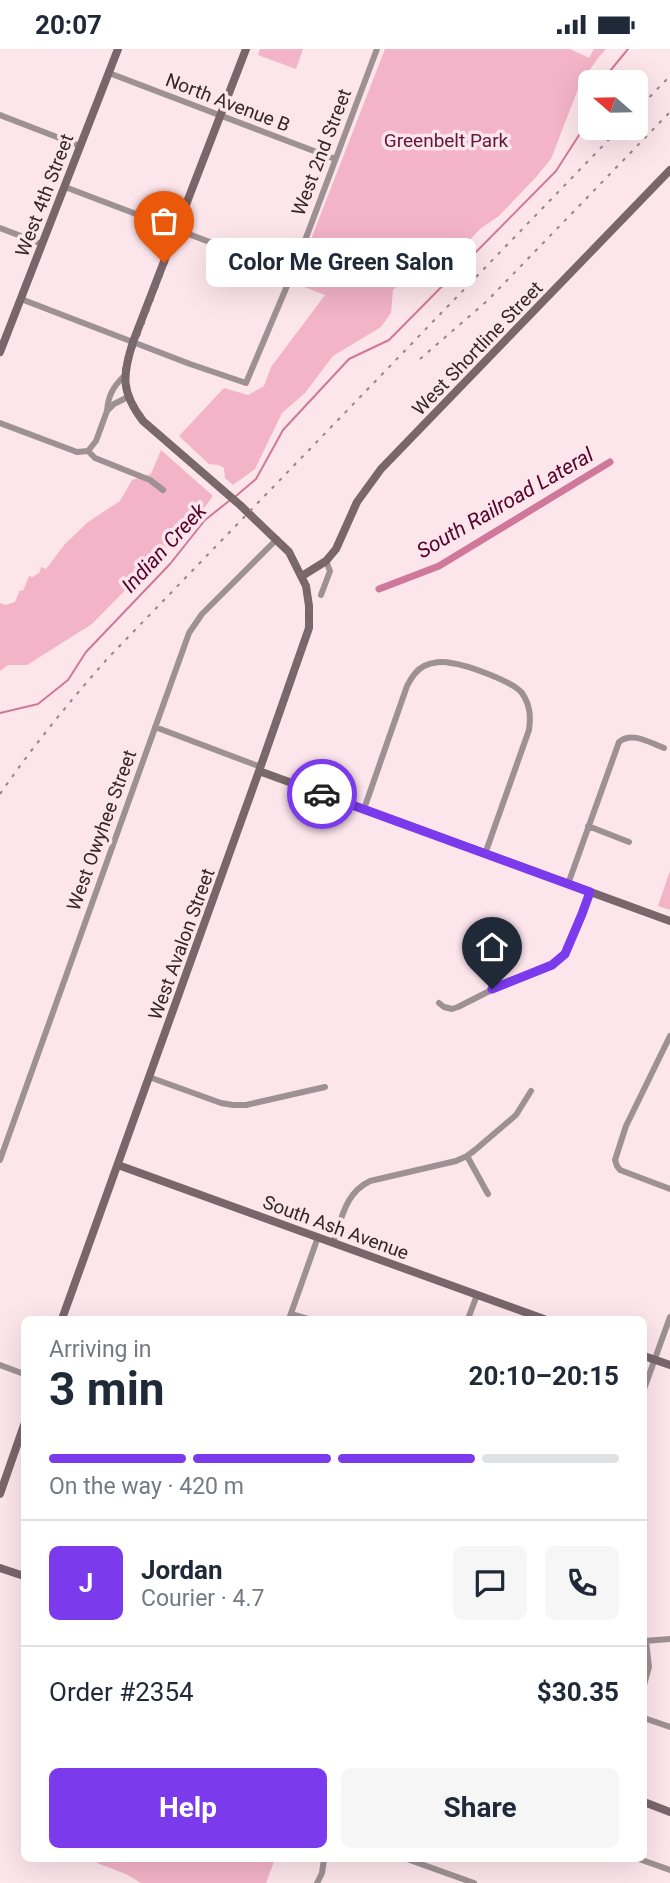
<!DOCTYPE html>
<meta charset="utf-8">
<style>
:root{--surface:#fff;--page:#f6f6f7;--text:#1f2937;--muted:#747a83;--line:#e0e1e3;--accent:#7c3aed}
body{margin:0;font-family:Roboto,sans-serif;background:var(--page);color:var(--text);height:100vh;display:flex;flex-direction:column;font-size:26px;white-space:nowrap}
*{box-sizing:border-box;margin:0}
p{font-size:23px;color:var(--muted)}
.icon{flex:none;width:38px;height:38px;fill:none;stroke:currentColor;stroke-width:2;stroke-linecap:round;stroke-linejoin:round}
.map{position:relative;flex:1;overflow:hidden}
.drawer{position:absolute;left:21px;top:1267px;width:626px;height:546px;display:flex;flex-direction:column;background:var(--surface);border-radius:10px;box-shadow:0 7px 28px #0002}
.drawer>*{flex:none}
.needle{width:46px;rotate:290deg}
.fabs{position:absolute;left:578px;top:21px;display:grid;gap:14px}
.fabs a{display:grid;place-items:center;width:70px;height:70px;border-radius:10px;background:var(--surface);box-shadow:0 7px 28px #0002;font-size:35px}
.pin{position:absolute;display:grid;place-items:center;width:60px;height:60px;color:#fff;margin:-72px -30px;border-radius:50% 50% 50% 0;rotate:-45deg;box-shadow:0 0 7px #0007}
.pin .icon{rotate:45deg}
.courier{position:absolute;display:grid;place-items:center;width:70px;height:70px;margin:-35px;border:5px solid #7c3aed;border-radius:50%;background:#fff;color:#222;box-shadow:0 2px 9px #0007}
.bubble{position:absolute;height:49px;border-radius:10px;background:var(--surface);box-shadow:0 7px 28px #0002;font-size:23px;font-weight:700;line-height:49px;text-align:center}
.summary em{font-style:normal;font-weight:700}
.summary div{display:flex;flex-direction:column-reverse}
.summary{display:flex;align-items:center;justify-content:space-between;height:119px;padding:0 28px}
h1{font-size:46px;font-weight:700;line-height:52px}
.bar{display:grid;grid-template-columns:repeat(4,1fr);gap:10px 7px;align-content:center;height:84px;padding:0 28px}
.bar i{height:9px;border-radius:5px;background:var(--line)}
.bar .selected{background:var(--accent)}
.bar p{grid-column:span 4}
.line{display:flex;align-items:center;gap:18px;padding:0 28px;border-top:2px solid var(--line)}
.line div{flex:1}
.round{display:grid;place-items:center;flex:none;width:74px;height:74px;border-radius:10px;background:var(--page)}
.primary-button{display:flex;gap:14px;margin-top:auto;padding:14px 28px}
.primary-button a{flex:1;height:80px;border-radius:10px;background:var(--accent);color:#fff;font-size:28px;font-weight:700;line-height:80px;text-align:center}
.primary-button a+a{background:var(--page);color:var(--text)}
.status{display:flex;justify-content:space-between;align-items:center;height:49px;padding:0 35px;background:var(--surface);direction:ltr}
.status svg{height:19px;fill:currentColor}
.map>svg:first-child{display:block}
</style>
<div class="status"><b>20:07</b><svg viewBox="0 0 49 12"><path d="M0 12V9h3v3zM5 12V6h3v6zM10 12V3h3v9zM15 12V0h3v12zM26 1h20v11H26zM47 4h2v5h-2z"/></svg></div>
<div class="map">
<svg width="670" height="1834" viewBox="0 0 670 1834">
<rect width="100%" height="100%" fill="#fde5ec"/>
<path fill="#f3b3c9" d="M260,0h43l-7,20 -38,-14z
M385,0h185l19,9 5,-9h12l-8,9 -18,26 -29,75 -15,18 -37,39 -19,13 -18,19 -26,17 -27,11 -16,14 -2,23 -10,14 -48,29 -28,37 -23,20 -27,56 -22,16 -8,-7 -1,-10 -5,-3 -10,-1 -30,-28 45,-48 24,7 16,-9 7,-19 54,-72 -31,-12z
M161,401l52,46 -15,20 -106,108 -65,41h-19l-8,6v-68l5,2 10,-3 5,-12 3,1 6,-15 4,1 7,-5 1,-5 5,2 19,-25 23,-22 32,-21 12,-21 19,-6z
M670,822v39l-12,-4z
M99,1810h176l-9,24h-125l-15,-9 -29,-11z"/>
<g fill="none" stroke-linecap="round" stroke-linejoin="round">
<path stroke="#d07899" stroke-width="2" d="M601,33l27,-33
M236,447l20,-17 27,-49 66,-71 40,-19 167,-169 25,-39 9,-22
M0,664l38,-9 30,-24 18,-28 84,-88 35,-44 24,-19"/>
<path stroke="#d07899" stroke-width="7" d="M379,540l60,-23 171,-104"/>
<path stroke="#9e9195" stroke-width="6" d="M109,24l226,86
M0,66l80,31
M65,138l213,81 17,-1
M0,179l42,16
M21,250l169,65 56,19 49,-116 82,-218
M124,327c-11,11 -16,20 -17,35l7,-7 14,-7
M0,374l77,29 11,-1
M88,402l7,7 55,22 13,10
M88,402l8,-10 11,-30
M321,546l9,-24 -4,-10
M155,678l106,40
M364,760l43,-123c4,-8 9,-16 17,-20 8,-4 19,-5 27,-3 16,2 61,18 71,30 8,12 9,23 7,37l-44,124
M588,777l41,16
M568,835l51,-142c13,-11 31,1 45,6
M439,954l5,4 8,2 6,-2 53,-27 41,-15 13,-11 17,-40 8,-22
M670,987l-44,90 -11,34 2,6 3,4 50,19
M149,1028l72,26 12,2h13l79,-18
M467,1107l21,38
M0,1111l189,-527 13,-19 75,-75
M333,1194c9,-25 12,-50 37,-62l86,-20 11,-5 8,-6 41,-35 15,-24
M291,1265l17,5
M289,1270l29,-82
M468,1270l9,-24
M0,1316l24,9
M644,1340l26,-72
M644,1592l26,-2
M644,1636l5,-18 -3,-26
M644,1669l26,9
M407,1810l67,24
M639,1810l31,11
M317,1834l5,-10 2,-14"/>
<path stroke="#78666c" stroke-width="8" d="M0,303l118,-303
M302,527l24,-15 10,-12 21,-47 24,-33 289,-299
M259,722l411,150
M118,1116l426,154
M62,1270l197,-548 50,-143v-22l-3,-20 -17,-34 -49,-47 -97,-84c-22,-29 -21,-45 -10,-79l113,-293
M644,1307l26,9
M0,1445l24,-69
M0,1519l24,8
M644,1753l26,10"/>
<path stroke="#96848a" stroke-width="2" stroke-dasharray="3.5 7" stroke-linecap="butt" d="M635,63l35,-36
M420,310l67,-58 183,-189
M0,745c33,-48 70,-93 108,-136l512,-530"/>
</g>
<g fill="none" stroke-linecap="round" stroke-linejoin="round">
<path stroke="#796a6f" stroke-width="7" stroke-dasharray="0 12.6" d="M164,214l-38,100c-3,23 3,40 17,58l97,84 49,47 17,34 3,20v22l-50,143 63,23"/>
<path stroke="#7c3aed" stroke-width="9" d="M322,745l268,98 -8,22 -17,40 -13,11 -60,24"/>
</g>
<g text-anchor="middle" stroke-width="7" stroke-linejoin="round" paint-order="stroke">
<g font-size="19" fill="#32272b" stroke="#fde5ec">
<text transform="translate(228 53) rotate(21)" y="7">North Avenue B</text>
<text transform="translate(321 103) rotate(-69)" y="7">West 2nd Street</text>
<text transform="translate(44 146) rotate(-69)" y="7">West 4th Street</text>
<text transform="translate(477 299) rotate(-46)" y="7">West Shortline Street</text>
<text transform="translate(101 781) rotate(-70)" y="7">West Owyhee Street</text>
<text transform="translate(181 895) rotate(-70)" y="7">West Avalon Street</text>
<text transform="translate(336 1178) rotate(20)" y="7">South Ash Avenue</text>
</g>
<g font-size="19" fill="#64153a" stroke="#fde5ec">
<text x="446" y="98">Greenbelt Park</text>
</g>
<g font-size="21" font-style="italic" fill="#54032d" stroke="#fde5ec">
<text transform="translate(505 454) rotate(-30)" y="7">South Railroad Lateral</text>
<text transform="translate(164 499) rotate(-47)" y="7">Indian Creek</text>
</g>
</g>
</svg>
<div class="fabs">
<a><svg class="needle" viewBox="-14 -14 28 28"><path d="M0-13l5 13h-10z" fill="#e53935"/><path d="M0 13l5-13h-10z" fill="#747a83"/></svg></a>
</div>
<div class="pin" style="left:164px;top:214px;background:#ea580c"><svg class="icon" aria-label="bag" viewBox="0 0 24 24"><path d="M5 8h14l-1 12H6zM9 8a3 3 0 0 1 6 0"/></svg></div>
<div class="pin" style="left:492px;top:940px;background:#1f2937"><svg class="icon" aria-label="home" viewBox="0 0 24 24"><path d="M3 11l9-7 9 7M6 9v11h12V9"/></svg></div>
<div class="courier" style="left:322px;top:745px"><svg class="icon" aria-label="car" viewBox="0 0 24 24"><path d="M5 17H2v-5l4-1 3-4h7l3 4 3 1v5h-3M9 17h6M6 11h13"/><circle cx="7" cy="17" r="2"/><circle cx="17" cy="17" r="2"/></svg></div>
<div class="bubble" style="left:206px;top:189px;width:270px">Color Me Green Salon</div>
<section class="drawer">
<div class="summary"><div><h1>3 min</h1><p>Arriving in</p></div><em>20:10–20:15</em></div>
<div class="bar"><i class="selected"></i><i class="selected"></i><i class="selected"></i><i></i><p>On the way · 420 m</p></div>
<div class="line" style="height:126px"><b class="round" style="background:var(--accent);color:#fff">J</b><div><b>Jordan</b><p>Courier · 4.7</p></div><a class="round"><svg class="icon" aria-label="chat" viewBox="0 0 24 24"><path d="M4 5h16v11H9l-5 4z"/></svg></a><a class="round"><svg class="icon" aria-label="phone" viewBox="0 0 24 24"><path d="M5 4h4l2 5-3 2q2 4 5 5l2-3 5 2v4C11 20 4 13 5 4z"/></svg></a></div>
<div class="line" style="height:91px"><div>Order #2354</div><b>$30.35</b></div>
<div class="primary-button"><a>Help</a><a>Share</a></div>
</section>
</div>
